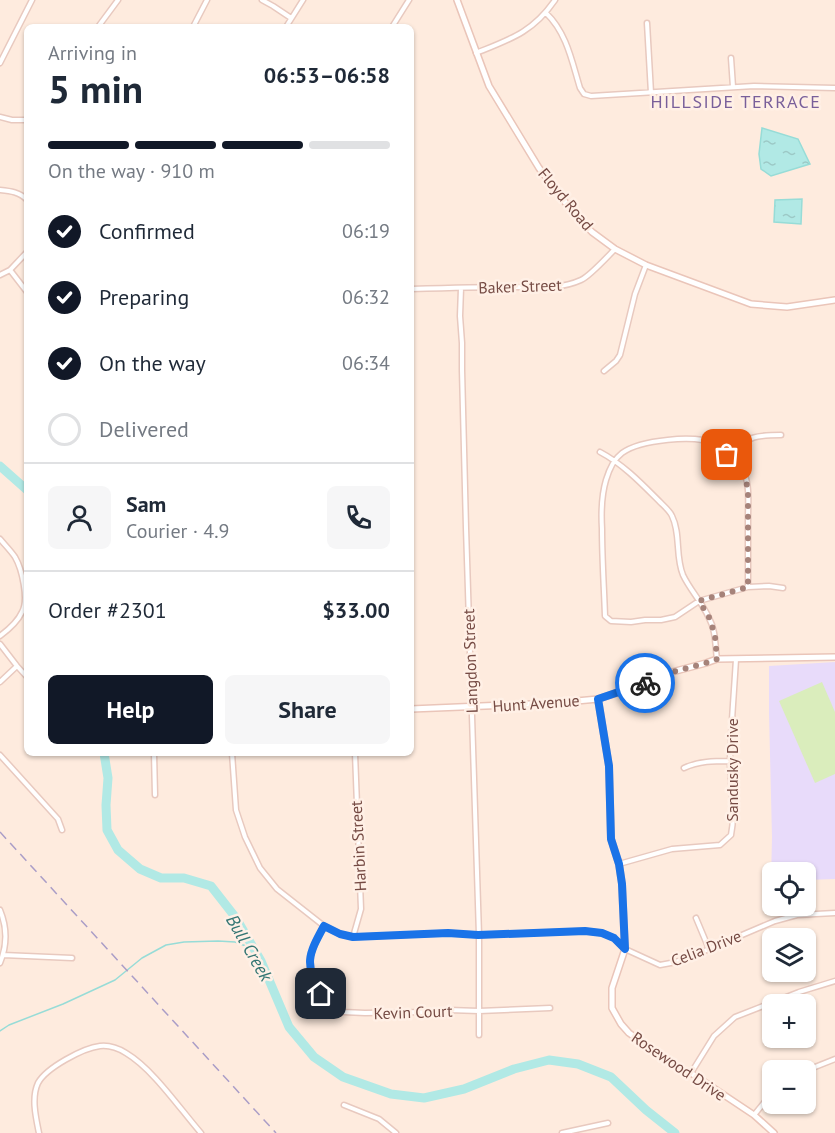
<!DOCTYPE html>
<meta charset="utf-8">
<style>
:root{--surface:#fff;--page:#f6f6f7;--text:#1f2937;--muted:#747a83;--line:#e0e1e3;--accent:#111827}
body{margin:0;font-family:"PT Sans",sans-serif;background:var(--page);color:var(--text);height:100vh;display:flex;flex-direction:column;font-size:22px;white-space:nowrap}
*{box-sizing:border-box;margin:0}
p{font-size:20px;color:var(--muted)}
.icon{flex:none;width:33px;height:33px;fill:none;stroke:currentColor;stroke-width:2;stroke-linecap:round;stroke-linejoin:round}
.map{position:relative;flex:1;overflow:hidden}
.details{position:absolute;left:24px;top:24px;width:390px;height:732px;display:flex;flex-direction:column;background:var(--surface);border-radius:9px;box-shadow:0 2px 4px #0004}
.details>*{flex:none}
.controls{position:absolute;left:762px;top:862px;display:grid;gap:12px}
.controls a{display:grid;place-items:center;width:54px;height:54px;border-radius:9px;background:var(--surface);box-shadow:0 2px 4px #0004;font-size:30px}
.pin{position:absolute;display:grid;place-items:center;width:51px;height:51px;color:#fff;margin:-26px;border-radius:12px;box-shadow:0 3px 9px #0006}
.courier{position:absolute;display:grid;place-items:center;width:60px;height:60px;margin:-30px;border:4px solid #1a73e8;border-radius:50%;background:#fff;color:#222;box-shadow:0 2px 8px #0007}
.overview em{font-style:normal;font-weight:700}
.overview div{display:flex;flex-direction:column-reverse}
.overview{display:flex;align-items:center;justify-content:space-between;height:102px;padding:0 24px}
h1{font-size:39px;font-weight:700;line-height:45px}
.bar{display:grid;grid-template-columns:repeat(4,1fr);gap:9px 6px;align-content:center;height:72px;padding:0 24px}
.bar i{height:8px;border-radius:4px;background:var(--line)}
.bar .on{background:var(--accent)}
.bar p{grid-column:span 4}
.line{display:flex;align-items:center;gap:15px;padding:0 24px;border-top:2px solid var(--line)}
.line div{flex:1}
.round{display:grid;place-items:center;flex:none;width:63px;height:63px;border-radius:9px;background:var(--page)}
ol{padding:0 24px;list-style:none}
li{display:flex;align-items:center;gap:18px;height:66px}
li p{margin-inline-start:auto}
li .icon{padding:6px;border-radius:50%;background:var(--accent);color:#fff;stroke-width:4}
li:last-child{color:var(--muted)}
li i{width:33px;height:33px;border:3px solid var(--line);border-radius:50%}
.primary-button{display:flex;gap:12px;margin-top:auto;padding:12px 24px}
.primary-button a{flex:1;height:69px;border-radius:9px;background:var(--accent);color:#fff;font-size:24px;font-weight:700;line-height:69px;text-align:center}
.primary-button a+a{background:var(--page);color:var(--text)}
.map>svg:first-child{display:block}
</style>
<div class="map">
<svg width="835" height="1133" viewBox="0 0 835 1133">
<defs>
<pattern id="water-ripples" width="26" height="14" patternUnits="userSpaceOnUse" patternTransform="scale(1.5)"><rect width="26" height="14" fill="#b1e9e5"/><path d="M2 4q2-2 4 0t4 0M15 11q2-2 4 0t4 0" fill="none" stroke="#9cc9c6"/></pattern>
</defs>
<rect width="100%" height="100%" fill="#feebde"/>
<path fill="#e8dbfa" d="M835,662v217l-29,1v-7h-34v8h-1l1,-44 -3,-124v-47z"/>
<path fill="#daedbc" d="M822,682l13,30v62l-20,9 -36,-82z"/>
<path fill="url(#water-ripples)" stroke="#97dcd7" stroke-width="1.5" d="M762,128l36,11 12,25 -39,12 -10,-7 -2,-15z
M802,199l-1,25 -27,-2 1,-22z"/>
<g fill="none" stroke-linecap="round" stroke-linejoin="round">
<path stroke="#97dcd7" stroke-width="1.5" d="M0,1031l9,-6 54,-21 52,-24 27,-22 24,-13 18,-3 34,-1 17,1 19,7"/>
<path stroke="#b1e9e5" stroke-width="9" d="M0,466l27,24
M104,753l4,25 -2,27 1,25 11,20 22,19 21,9h23l27,8 25,32 25,43 28,66 25,30 29,20 48,17 33,4 40,-9 50,-20 35,-9 29,4 33,13 35,33 29,23"/>
<defs>
<path id="street" d="M262,0l11,6 18,12
M546,13c21,20 26,49 34,75l4,6 7,2 163,-10 81,2
M647,23l4,70
M98,27l20,-27
M193,27l14,-27
M286,27l17,-27
M392,27l17,-27
M476,53c35,-14 57,-21 79,-53
M731,58l2,29
M0,63l32,-63
M0,117l12,3h15
M0,190c10,1 20,2 27,10
M10,270l17,22
M0,275l10,-5 17,-18
M461,288l-1,28 2,27v27l4,158 13,407v100
M411,289c34,-1 68,-2 102,-2 23,0 46,3 68,-7 9,-4 26,-23 34,-31
M604,371l12,-10 4,-6 15,-61 11,-29
M600,452c23,12 42,32 60,50 4,4 10,9 12,14 9,18 3,40 11,59 7,15 19,27 26,43 7,13 6,27 8,41
M728,455c23,-18 23,-20 53,-20
M0,539c5,6 11,12 15,18 7,12 14,43 7,55 -4,9 -14,18 -22,24
M748,587c0,-23 0,-46 0,-69 0,-14 2,-32 -4,-45 -3,-5 -24,-26 -29,-29 -20,-10 -75,-4 -93,9 -8,6 -13,17 -16,27 -5,17 -5,32 -4,49 0,29 2,58 3,87l6,5 20,1 14,-2h16l14,-3 24,-16 49,-14 21,-1 14,2
M0,644l17,22 10,11
M0,682l17,-16
M154,753l1,42
M232,753l4,57 9,27 15,31 17,21 47,37 16,8 13,3 95,-4 31,2 106,-4 17,2 12,5 11,11 35,16 16,-3 19,-7 80,-34 22,-6 38,-2
M0,755l58,64 4,11
M684,768c15,-7 30,-7 46,-7
M619,864l53,-15 48,-4 11,-10c5,-24 -1,-49 -1,-74 1,-34 4,-68 6,-102
M0,910c7,17 7,36 0,53
M696,918l13,31
M324,926l-9,17 -5,14v10l3,13 8,14 10,11 12,7 22,1 60,-1 24,-2 30,1 71,-3
M353,937l8,-28 -6,-156
M3,955l69,3
M805,1071l30,-12
M691,1073l23,-37 21,-19 64,-25 36,-11
M344,1105l35,14 17,14
M754,1115l18,-22
M39,1133c-3,-15 -8,-35 -1,-50 8,-15 45,-35 62,-37 9,-1 18,2 26,7 27,16 54,56 75,80
M562,1133l46,-10"/>
<path id="secondary" d="M457,0l32,86 50,82 36,47 17,17 23,17 31,16 105,39 36,3 48,-7
M598,699l11,67 2,73 8,25 3,20 2,45 1,20 -13,39v20l9,16 8,9 54,38 8,2 63,42 20,18
M411,709l144,-6 43,-4 28,-9 46,-18 34,-9 11,-4 118,-2"/>
</defs>
<use href="#street" stroke="#e8c9bf" stroke-width="7"/>
<use href="#secondary" stroke="#eac5b9" stroke-width="8"/>
<use href="#street" stroke="#fff" stroke-width="4"/>
<use href="#secondary" stroke="#fff" stroke-width="5"/>
<path stroke="#aa9dc7" stroke-width="1.5" stroke-dasharray="9 6" stroke-linecap="butt" d="M0,832l276,301"/>
</g>
<g fill="none" stroke-linecap="round" stroke-linejoin="round">
<path stroke="#a6837a" stroke-width="6" stroke-dasharray="0 10.8" d="M645,683l27,-11 34,-9 11,-4 -2,-23 -5,-17 -11,-18 49,-14v-97l-4,-18 -17,-17"/>
<path stroke="#1a73e8" stroke-width="8" d="M321,994c-17,-30 -13,-39 3,-68l16,8 13,3 95,-4 30,2 107,-4 17,2 12,5 11,11 -3,-65 -3,-20 -8,-25 -2,-73 -11,-67 47,-16"/>
</g>
<g text-anchor="middle" stroke-width="5" stroke-linejoin="round" paint-order="stroke">
<g font-size="16" fill="#764b44" stroke="#fff0e6">
<text transform="translate(566 199) rotate(50)" y="6">Floyd Road</text>
<text transform="translate(520 286) rotate(-2)" y="6">Baker Street</text>
<text transform="translate(470 661) rotate(-92)" y="6">Langdon Street</text>
<text transform="translate(536 703) rotate(-4)" y="6">Hunt Avenue</text>
<text transform="translate(732 770) rotate(-90)" y="6">Sandusky Drive</text>
<text transform="translate(358 846) rotate(-93)" y="6">Harbin Street</text>
<text transform="translate(706 948) rotate(-21)" y="6">Celia Drive</text>
<text transform="translate(413 1012) rotate(-2)" y="6">Kevin Court</text>
<text transform="translate(679 1066) rotate(34)" y="6">Rosewood Drive</text>
</g>
<g font-size="18" letter-spacing="1.5" fill="#795f9a" stroke="#fff0e6">
<text x="736" y="108">HILLSIDE TERRACE</text>
</g>
<g font-size="18" font-style="italic" fill="#347673" stroke="#fff0e6">
<text transform="translate(249 948) rotate(60)" y="6">Bull Creek</text>
</g>
</g>
</svg>
<div class="controls">
<a><svg class="icon" aria-label="locate" viewBox="0 0 24 24"><circle cx="12" cy="12" r="6"/><path d="M12 2v4M12 18v4M2 12h4M18 12h4"/></svg></a>
<a><svg class="icon" aria-label="layers" viewBox="0 0 24 24"><path d="M12 4l9 5-9 5-9-5zM3 14l9 5 9-5"/></svg></a>
<a>+</a>
<a>−</a>
</div>
<div class="pin" style="left:727px;top:455px;background:#ea580c"><svg class="icon" aria-label="bag" viewBox="0 0 24 24"><path d="M5 8h14l-1 12H6zM9 8a3 3 0 0 1 6 0"/></svg></div>
<div class="pin" style="left:321px;top:994px;background:#1f2937"><svg class="icon" aria-label="home" viewBox="0 0 24 24"><path d="M3 11l9-7 9 7M6 9v11h12V9"/></svg></div>
<div class="courier" style="left:645px;top:683px"><svg class="icon" aria-label="bike" viewBox="0 0 24 24"><circle cx="6" cy="16" r="4"/><circle cx="18" cy="16" r="4"/><path d="M6 16l4-8h5l3 8M10 8l3 8H6M13 5h3"/></svg></div>
<section class="details">
<div class="overview"><div><h1>5 min</h1><p>Arriving in</p></div><em>06:53–06:58</em></div>
<div class="bar"><i class="on"></i><i class="on"></i><i class="on"></i><i></i><p>On the way · 910 m</p></div>
<ol>
<li><svg class="icon" aria-label="check" viewBox="0 0 24 24"><path d="M5 12l5 5 9-10"/></svg>Confirmed<p>06:19</p></li>
<li><svg class="icon" aria-label="check" viewBox="0 0 24 24"><path d="M5 12l5 5 9-10"/></svg>Preparing<p>06:32</p></li>
<li><svg class="icon" aria-label="check" viewBox="0 0 24 24"><path d="M5 12l5 5 9-10"/></svg>On the way<p>06:34</p></li>
<li><i></i>Delivered</li>
</ol>
<div class="line" style="height:108px"><a class="round"><svg class="icon" aria-label="person" viewBox="0 0 24 24"><circle cx="12" cy="8" r="4"/><path d="M4 21q1-7 8-7t8 7"/></svg></a><div><b>Sam</b><p>Courier · 4.9</p></div><a class="round"><svg class="icon" aria-label="phone" viewBox="0 0 24 24"><path d="M5 4h4l2 5-3 2q2 4 5 5l2-3 5 2v4C11 20 4 13 5 4z"/></svg></a></div>
<div class="line" style="height:78px"><div>Order #2301</div><b>$33.00</b></div>
<div class="primary-button"><a>Help</a><a>Share</a></div>
</section>
</div>
